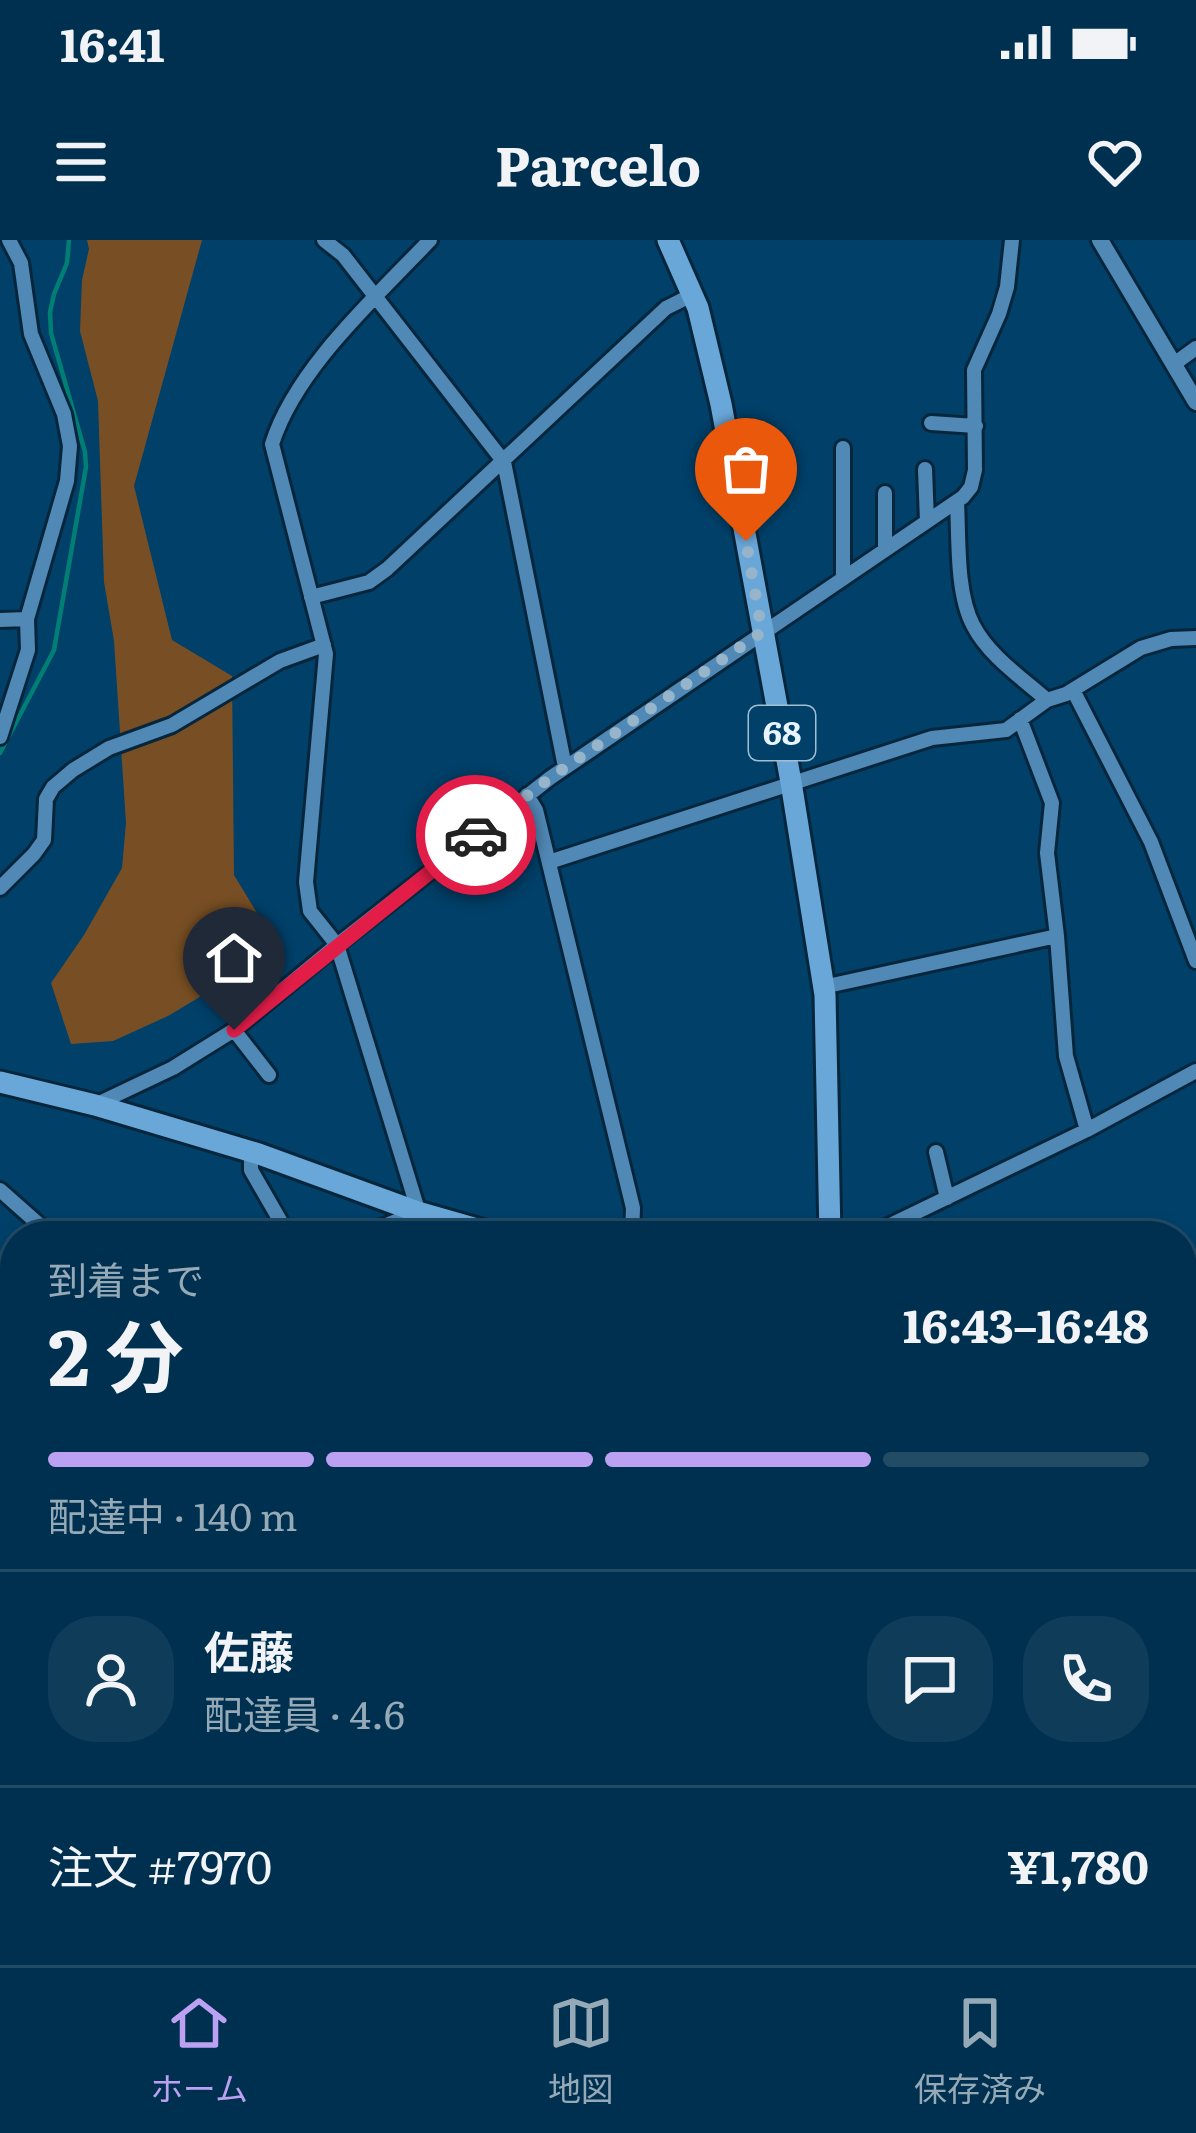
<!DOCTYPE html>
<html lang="ja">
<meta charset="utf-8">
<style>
:root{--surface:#00304f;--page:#0e3c59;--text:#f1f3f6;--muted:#95a9b7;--line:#224b66;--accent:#bca0f2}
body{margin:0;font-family:Literata,"Noto Sans JP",serif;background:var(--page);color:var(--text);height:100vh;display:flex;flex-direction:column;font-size:45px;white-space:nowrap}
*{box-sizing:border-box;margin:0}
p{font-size:39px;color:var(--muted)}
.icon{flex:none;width:66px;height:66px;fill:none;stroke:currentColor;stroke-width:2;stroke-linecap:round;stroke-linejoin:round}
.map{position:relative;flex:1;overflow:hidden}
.panel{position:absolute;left:0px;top:981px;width:1197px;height:744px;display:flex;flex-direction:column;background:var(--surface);border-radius:48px 48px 0 0;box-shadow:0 6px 18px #0003,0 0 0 3px var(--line)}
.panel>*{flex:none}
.pin{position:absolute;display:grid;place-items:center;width:102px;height:102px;color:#fff;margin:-123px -51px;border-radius:50% 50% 50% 0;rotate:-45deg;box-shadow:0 0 12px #0007}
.pin .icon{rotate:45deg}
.courier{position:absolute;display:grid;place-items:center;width:120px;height:120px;margin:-60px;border:9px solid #e11d48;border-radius:50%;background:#fff;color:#222;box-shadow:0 3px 15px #0007}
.overview em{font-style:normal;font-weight:700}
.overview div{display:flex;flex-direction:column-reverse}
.overview{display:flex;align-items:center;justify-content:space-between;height:204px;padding:0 48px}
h1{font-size:78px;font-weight:700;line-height:90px}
.bar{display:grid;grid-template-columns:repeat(4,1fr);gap:18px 12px;align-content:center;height:144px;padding:0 48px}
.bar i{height:15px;border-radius:9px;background:var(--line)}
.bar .on{background:var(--accent)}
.bar p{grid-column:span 4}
.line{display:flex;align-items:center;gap:30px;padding:0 48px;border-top:3px solid var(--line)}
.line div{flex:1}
.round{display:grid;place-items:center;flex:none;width:126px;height:126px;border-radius:48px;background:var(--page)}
.status{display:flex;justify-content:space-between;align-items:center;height:84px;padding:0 60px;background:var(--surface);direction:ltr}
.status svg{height:33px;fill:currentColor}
header{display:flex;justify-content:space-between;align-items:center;height:156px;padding:0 48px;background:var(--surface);font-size:54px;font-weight:700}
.tabs{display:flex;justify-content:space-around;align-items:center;height:168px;border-top:3px solid var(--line);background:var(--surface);font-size:33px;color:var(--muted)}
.tabs a{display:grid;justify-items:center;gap:6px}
.tabs .on{color:var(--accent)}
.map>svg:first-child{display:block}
</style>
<div class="status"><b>16:41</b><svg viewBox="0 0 49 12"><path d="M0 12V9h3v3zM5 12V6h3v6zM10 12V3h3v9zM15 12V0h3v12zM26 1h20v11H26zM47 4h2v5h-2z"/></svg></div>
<header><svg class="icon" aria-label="menu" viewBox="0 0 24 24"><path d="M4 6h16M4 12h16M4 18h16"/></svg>Parcelo<svg class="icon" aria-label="heart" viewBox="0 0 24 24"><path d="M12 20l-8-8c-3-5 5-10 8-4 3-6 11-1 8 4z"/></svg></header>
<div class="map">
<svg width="1196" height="1725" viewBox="0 0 1196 1725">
<rect width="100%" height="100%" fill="#004069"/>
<path fill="#784f24" d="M87,0h115l-68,246 38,154 60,36 2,199 37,61 -18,29 -85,51 -55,25 -42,3 -20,-61 33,-48 38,-67 4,-45 -12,-182 -10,-59 -6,-181 -18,-70 2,-51 7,-31z
M0,1172l15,7v74l-15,-32z
M1196,1262v210l-14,-4v-198z
M432,1710h89l4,15h-88z"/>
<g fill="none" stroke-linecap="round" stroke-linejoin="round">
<path stroke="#017f74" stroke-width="4.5" d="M0,513l54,-103 32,-183 -1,-15 -34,-119 -1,-21 4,-18 13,-31 2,-23
M0,1298l15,22
M398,1710l3,15"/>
<defs>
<path id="minor" d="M324,0l19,15 161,207 61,305
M1174,124l22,-16
M931,183l45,3
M843,208v129
M925,229l2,52
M885,253v56
M957,262c2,36 -1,91 16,123 15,30 49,53 74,75
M311,357l58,-15 18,-13 279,-261 26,-13
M0,380l27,-1
M1073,450l78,152 45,119
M0,497l28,-87 -1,-31 40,-138 3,-35 -6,-32 -33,-80 -10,-71 -12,-23
M527,555l9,15 97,398 -1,28
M549,622l383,-124 74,-8 41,-30 19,-6 75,-46 30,-9 25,-1
M0,648l34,-34 10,-14 2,-41 7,-12 20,-17 36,-22 63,-23 108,-64 44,-16
M1057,696l9,120 21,74
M823,747l234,-51 -10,-83 5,-50 -32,-84
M234,790l35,45
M95,865l78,-37 61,-38 103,-85 213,-167 413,-281 8,-10 4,-17 -1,-100 25,-56 8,-27 5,-47
M251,911v19l38,66
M936,912l11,46
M0,950l52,46
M360,996l58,-24
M426,996l-89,-291 -27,-34 -4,-29 20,-228 -54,-210c24,-76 104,-147 158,-204
M837,996l45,-7 205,-99 109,-59
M0,1335l15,14
M1182,1656l14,-1
M379,1710l5,15
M633,1710v15
M880,1710l22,15
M41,1725l2,-15
M1028,1725l31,-15"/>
<path id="tertiary" d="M1100,0l96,162"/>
<path id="secondary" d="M1182,1087l14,-5"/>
<path id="primary" d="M668,0l30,68 23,96 70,378 34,213 5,241
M0,842l95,23 164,49 159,58 84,24
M814,1710l1,15
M942,1710l9,15"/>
</defs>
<use href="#minor" stroke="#07263c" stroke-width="20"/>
<use href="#tertiary" stroke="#07263c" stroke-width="22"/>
<use href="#secondary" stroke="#07263c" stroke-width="24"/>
<use href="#primary" stroke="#07263c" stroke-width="27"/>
<path stroke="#5884a2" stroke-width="3" stroke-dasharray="3 9" stroke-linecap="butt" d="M0,1614l15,2"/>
<use href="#minor" stroke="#5088b6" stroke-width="14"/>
<use href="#tertiary" stroke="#5088b6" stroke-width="16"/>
<use href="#secondary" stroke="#5d97c8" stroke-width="18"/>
<use href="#primary" stroke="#6aa7d9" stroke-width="21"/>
</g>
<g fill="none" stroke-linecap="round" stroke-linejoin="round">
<path stroke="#97b5ca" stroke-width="12" stroke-dasharray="0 21.6" d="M476,595l74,-57 212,-146 -16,-91"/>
<path stroke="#e11d48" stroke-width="15" d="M234,790l242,-195"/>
</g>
<g text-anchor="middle" stroke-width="9" stroke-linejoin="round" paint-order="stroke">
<rect fill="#004069" stroke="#a2bed1" stroke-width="3" x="749" y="466" width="66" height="54" rx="9"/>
<g font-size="33" font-weight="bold" fill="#e8f4fe">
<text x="782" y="505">68</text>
</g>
</g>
</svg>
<div class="pin" style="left:746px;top:301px;background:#ea580c"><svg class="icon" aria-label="bag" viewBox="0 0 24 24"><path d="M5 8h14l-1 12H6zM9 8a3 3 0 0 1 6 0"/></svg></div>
<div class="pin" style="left:234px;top:790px;background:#1f2937"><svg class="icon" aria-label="home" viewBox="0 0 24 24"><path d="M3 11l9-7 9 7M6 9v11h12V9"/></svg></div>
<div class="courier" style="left:476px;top:595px"><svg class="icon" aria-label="car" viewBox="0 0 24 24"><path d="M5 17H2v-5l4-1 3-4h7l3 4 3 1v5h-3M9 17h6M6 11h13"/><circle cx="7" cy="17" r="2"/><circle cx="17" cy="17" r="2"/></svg></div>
<section class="panel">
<div class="overview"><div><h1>2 分</h1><p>到着まで</p></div><em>16:43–16:48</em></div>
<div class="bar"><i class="on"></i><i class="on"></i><i class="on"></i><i></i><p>配達中 · 140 m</p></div>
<div class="line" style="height:216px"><a class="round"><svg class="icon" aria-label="person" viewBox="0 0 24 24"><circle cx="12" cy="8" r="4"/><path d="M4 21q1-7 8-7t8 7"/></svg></a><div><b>佐藤</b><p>配達員 · 4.6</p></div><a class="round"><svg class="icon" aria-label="chat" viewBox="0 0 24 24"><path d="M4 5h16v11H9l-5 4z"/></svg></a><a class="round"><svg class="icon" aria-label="phone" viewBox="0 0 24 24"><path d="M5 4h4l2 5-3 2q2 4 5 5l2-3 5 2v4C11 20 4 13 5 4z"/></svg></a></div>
<div class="line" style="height:156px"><div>注文 #7970</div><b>¥1,780</b></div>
</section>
</div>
<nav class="tabs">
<a class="on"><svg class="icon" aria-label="home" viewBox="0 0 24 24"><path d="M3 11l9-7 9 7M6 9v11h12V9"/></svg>ホーム</a>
<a><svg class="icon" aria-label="map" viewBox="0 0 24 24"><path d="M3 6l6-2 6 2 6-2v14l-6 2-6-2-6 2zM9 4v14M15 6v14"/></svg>地図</a>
<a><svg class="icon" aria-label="saved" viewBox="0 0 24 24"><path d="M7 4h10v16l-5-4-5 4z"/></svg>保存済み</a>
</nav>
